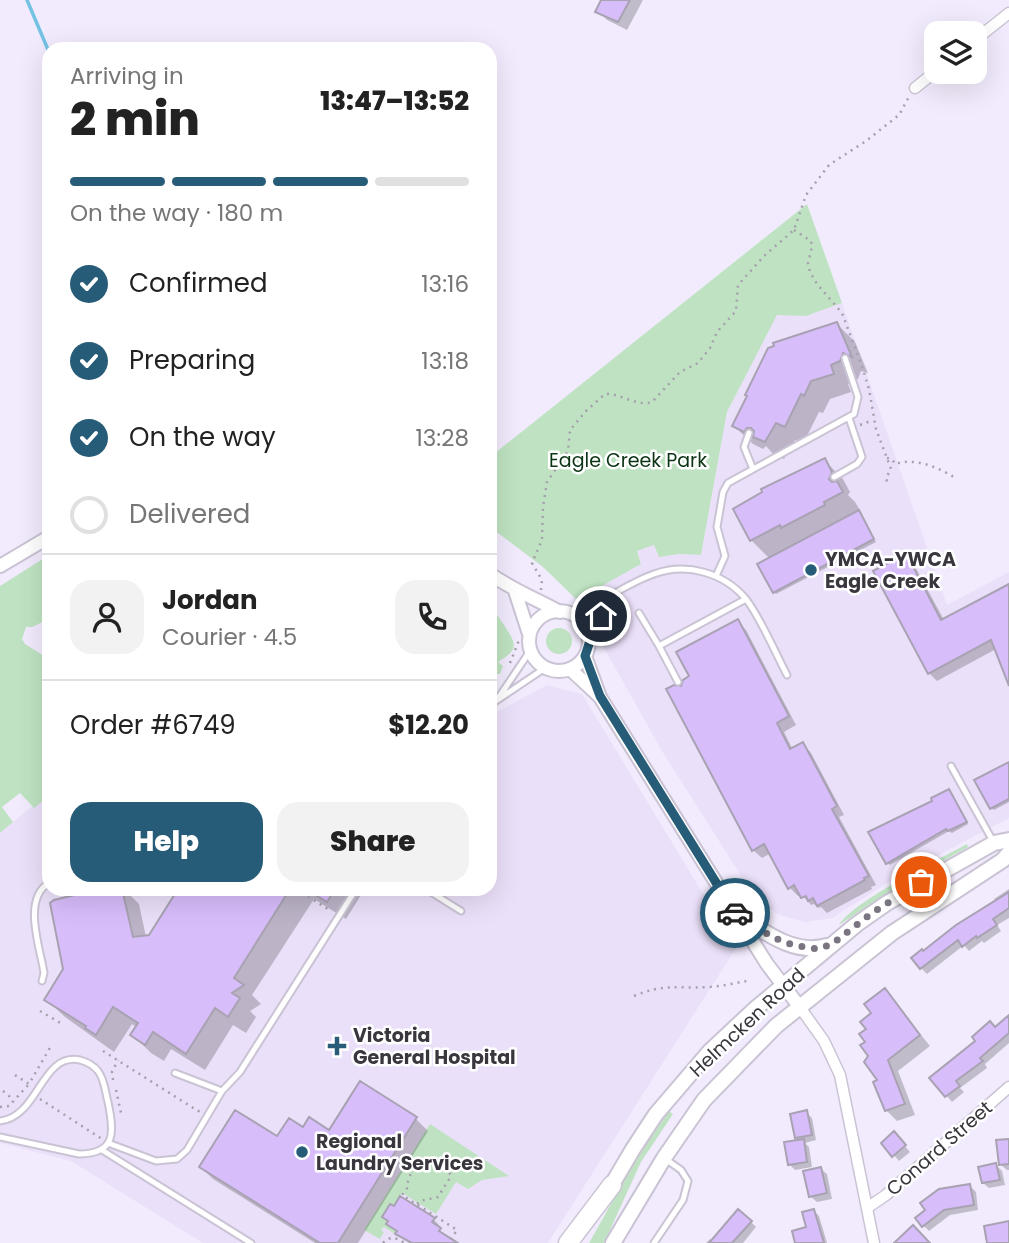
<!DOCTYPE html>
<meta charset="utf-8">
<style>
:root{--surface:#fff;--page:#f2f2f2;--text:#222;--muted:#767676;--line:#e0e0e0;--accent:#265c77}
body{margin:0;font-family:Poppins,sans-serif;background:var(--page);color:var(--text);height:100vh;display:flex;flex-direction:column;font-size:26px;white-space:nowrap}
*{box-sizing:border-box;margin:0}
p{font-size:23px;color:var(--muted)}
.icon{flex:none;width:38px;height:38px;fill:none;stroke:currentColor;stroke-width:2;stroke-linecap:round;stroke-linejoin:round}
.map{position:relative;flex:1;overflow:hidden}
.drawer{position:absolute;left:42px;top:42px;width:455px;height:854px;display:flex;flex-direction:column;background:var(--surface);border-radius:21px;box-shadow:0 7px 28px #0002}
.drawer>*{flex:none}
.buttons{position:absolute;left:924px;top:21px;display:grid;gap:14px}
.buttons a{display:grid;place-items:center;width:63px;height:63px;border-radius:14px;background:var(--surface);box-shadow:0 7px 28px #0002;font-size:35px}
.pin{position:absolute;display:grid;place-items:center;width:60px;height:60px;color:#fff;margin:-30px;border:4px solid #fff;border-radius:50%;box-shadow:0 2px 7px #0007}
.courier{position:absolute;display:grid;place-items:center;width:70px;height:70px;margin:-35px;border:5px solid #265c77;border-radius:50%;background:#fff;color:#222;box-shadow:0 2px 9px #0007}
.headline em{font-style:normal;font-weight:800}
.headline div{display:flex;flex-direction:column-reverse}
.headline{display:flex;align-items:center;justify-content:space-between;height:119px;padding:0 28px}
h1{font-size:46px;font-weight:800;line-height:52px}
.bar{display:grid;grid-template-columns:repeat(4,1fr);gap:10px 7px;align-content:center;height:84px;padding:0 28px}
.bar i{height:9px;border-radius:5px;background:var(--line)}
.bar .selected{background:var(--accent)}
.bar p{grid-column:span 4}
.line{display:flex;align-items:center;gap:18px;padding:0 28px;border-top:2px solid var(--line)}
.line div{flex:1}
.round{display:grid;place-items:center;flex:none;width:74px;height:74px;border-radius:21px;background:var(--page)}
ol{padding:0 28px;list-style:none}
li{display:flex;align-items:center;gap:21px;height:77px}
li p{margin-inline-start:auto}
li .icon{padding:7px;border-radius:50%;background:var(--accent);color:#fff;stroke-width:4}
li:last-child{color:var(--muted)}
li i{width:38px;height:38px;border:4px solid var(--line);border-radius:50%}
.action{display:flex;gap:14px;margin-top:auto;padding:14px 28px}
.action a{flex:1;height:80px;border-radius:21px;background:var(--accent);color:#fff;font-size:28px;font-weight:800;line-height:80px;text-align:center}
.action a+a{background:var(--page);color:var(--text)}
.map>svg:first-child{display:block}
</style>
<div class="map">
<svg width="1009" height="1243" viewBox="0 0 1009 1243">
<rect width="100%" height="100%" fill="#f2ebfd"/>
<path fill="#ebe0f9" d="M842,303l105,302 62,-33v246l-112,59 -65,41 -27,4 -28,-8 -25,-21 -90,-142 -85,-151 64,-36 -4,-13 18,-6 4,12 20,-3 22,1 26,-143 50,-98 29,2z
M547,685l35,9 154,254 -188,295h-345l-132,-82 -71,-18v-311l49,-39v96h441v-183l5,7z"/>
<path fill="#bfe3c2" d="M807,204l35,99 -36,13 -29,-1 -50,97 -26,143 -22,-1 -20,3 -5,-12 -17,6 4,13 -64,36 -34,-33 -53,-40v-70z
M49,555v64l-17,8h-6l-4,12 3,5 24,15v137l-15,12 -14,-15 -18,14 11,15 -13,11v-247z
M490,606c6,6 9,12 14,19 12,19 16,24 -6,37l5,4 -3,8h-7l-3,4z
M546 641a13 13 0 1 1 26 0a13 13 0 1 1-26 0Z
M967,844l1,3 -69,38 -60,40c16,-25 99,-65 128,-81z
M669,1111l4,3 -32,48 -37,81h-15l49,-87z
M430,1124l79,52 -27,4 -14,9 -12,-7 -20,32 -34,-21 -8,13 -4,-2 -8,13 15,14 -2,3 -11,-7 -3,3 3,2 -4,7 -16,-9z"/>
<path fill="#0003" d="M606,0h37l-16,30 -20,-10 -9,-9z
M837,324l18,18 13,31 -7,-2 -3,8 -10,5 3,8 -21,7 -7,14 -4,-1 -16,32 -8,-4 -11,19 -10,-4 -8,-9 -3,3 -10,-5 -19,-18z
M824,460l19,19 7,13 -2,3 7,7 5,8 -2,2 18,30 -100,52 -2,-2 -4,-33 -19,-19z
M905,555l8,8 31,57 65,-32v97l-13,-36 -59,32 -8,-8z
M737,621l9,9 50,95 -12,7 9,18 10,-6 8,9 33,62 -5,2 37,68 -5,2 1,2 -45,24 -6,-6 -3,1 -4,-4 -3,1 -10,-11 -3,2 -8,-8 -19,-35 -9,5 -9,-8 -71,-162z
M1009,764v38l-15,8 -3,-2z
M951,793l17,31 -16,9 -3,-2 -59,34 -3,-2z
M108,889h16l15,15 7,33 4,-1 30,-47h175l6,6 -15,24 -32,-20 -62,96 9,9 -11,7 6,6 -10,16 -13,-8 -28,45 -34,-21 -7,12 -13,-8 -18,-18 4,-7 -5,-4 -18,28 -49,-35 -19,-18z
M1009,889v29l-12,7 4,6 -17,12 -2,-2 -13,10 -5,-6 -37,29 -6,-6 75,-67 -2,-2z
M885,990l45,56 -32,25 17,44 -18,6 -11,-11 -6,-29 -13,-39 1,-13z
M1009,1017v26l-24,21 2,4 -27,20 4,4 -12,10 -21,-24z
M360,1084l56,35 12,12 -70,112h-43l-102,-64 -12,-12 103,-38 25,3z
M806,1112l6,6 4,22 -11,3 4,4 3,20 -17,3 -6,-6 11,-23 -4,-3z
M899,1139l11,13 -11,9 -5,-6z
M1009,1140v30h-2l-6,-5z
M996,1165l6,6 3,14 -16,3 -6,-5z
M821,1169l6,5 5,25 -15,3 -6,-5 -6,-25z
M970,1186l6,6 2,18 -28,5 -21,16 -6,-6z
M814,1211l5,5 8,27h-29l11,-15z
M434,1220l5,5 -1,3 14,15h-43l-20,-19z
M751,1222l5,5 -13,16h-37l4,-4 3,2z"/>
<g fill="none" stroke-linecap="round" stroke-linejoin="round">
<path stroke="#74c2e3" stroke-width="3.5" d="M27,0l22,52"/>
</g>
<path fill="#d8bdfb" stroke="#a8a2b2" stroke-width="2" d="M601,0h29l-12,22 -23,-10z
M837,322l15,35 -9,-4 -3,8 -9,4 3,9 -23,7 -7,15 -3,-2 -16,33 -9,-4 -11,19 -12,-5 1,-6 -3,-3h-4l-3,4 -12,-6 15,-30 -2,-1 23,-47 6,-2 -1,-3z
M825,458l7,14 -3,7 3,3 5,-1 6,11 -19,10 1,3 -44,23 -1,-3 -30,16 -17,-32 29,-17 -1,-3z
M859,510l15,29 -101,54 -16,-29z
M906,553l35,67 68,-36v102l-18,-46 -63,34 -55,-103z
M738,619l51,97 -12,7 13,26 13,-7 34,64 -5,3 37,67 -5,2 1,2 -48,26 -4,-8 -5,3 -2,-5 -5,2 -7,-13 -6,4 -24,-45 -12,7 -86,-162 8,-4 7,1 2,-6 6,-4 -13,-24z
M1009,762v37l-19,10 -16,-29z
M949,789l18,33 -19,9 -2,-2 -60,35 -18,-32 64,-31 -1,-3z
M100,889h22l11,48 16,-2 29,-46h112l-56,89 10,7 -12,8 8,5 -12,19 -13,-9 -29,46 -33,-22 -8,13 -15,-10 8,-12 -25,-16 -17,28 -11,-7 1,-2 -42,-26 19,-31 -13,-66 4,-3z
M306,889h29l-8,13z
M1009,892v16l-16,11 4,6 -20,13 -1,-2 -14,11 -4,-7 -38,29 -9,-11 11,-9 1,2 33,-26z
M885,988l35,47 -32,25 17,44 -20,7 -12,-29 4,-2 -13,-18 4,-6 -8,-11 5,-3 -6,-8 7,-5 -6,-7 11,-9 -7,-9z
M1009,1015v18l-29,25 3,3 -27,20 4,5 -15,11 -16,-19 46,-37 -3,-4 18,-16 5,6z
M360,1081l57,36 -79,126h-18l-121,-76 36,-57 42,26 12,-18 14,9 6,-10 20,13z
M807,1110l5,25 -17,3 -5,-24z
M894,1131l12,14 -14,12 -11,-14z
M804,1139l3,23 -19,3 -4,-23z
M1009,1139v25l-10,1 -3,-25z
M996,1163l4,17 -18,3 -4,-16z
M821,1167l6,26 -18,4 -6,-26z
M970,1184l4,21 -30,5 -22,17 -7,-9 10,-8 -5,-7 19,-14z
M400,1196l35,22 -3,4 9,6 -2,3 19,12h-46l-17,-9 2,-3 -11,-7 2,-3 -6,-4 8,-13 4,2z
M738,1209l14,12 -20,22h-23z
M814,1209l10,34h-29l-3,-12 14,-4 -4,-15z
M1009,1221v22h-22l-3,-17z
M913,1225l17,18h-36z"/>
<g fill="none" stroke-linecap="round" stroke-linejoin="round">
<defs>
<path id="service" d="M749,433l-5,14 9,22
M834,477l23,-13 5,-7 -13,-39
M716,576l9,-20 -8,-29 6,-35 5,-9 9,-5 117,-64 4,-17 -13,-39
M639,613l20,33
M572,615c29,-11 53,-31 82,-41 33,-12 70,-1 92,25 14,18 30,55 41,76
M589,643l9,-21 20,-28
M678,682l-19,-36 87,-47
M499,697l31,-46
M490,705l55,-37
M951,766l43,77
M426,889l35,22
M42,981l2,-8c-4,-26 -22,-74 5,-90
M175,1073l47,18
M0,1121c39,-4 41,-69 80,-61 7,2 14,6 18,11 7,9 7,21 10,31 6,29 9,52 -29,52l-79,-17
M108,1143l48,18 21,-2 10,-9 35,-59 18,-19 116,-183
M102,1150l149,93
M654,1243l29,-43 5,-19 -7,-11 -17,-12"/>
<path id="minor" d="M975,40l34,-27
M915,88l21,-17
M799,1006l25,35 16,34 34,168
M867,1208l19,-13 123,-108"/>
<path id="tertiary" d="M0,566l49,-29
M490,574c23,16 46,25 70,38
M515,591l14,43
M529 641a30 30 0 1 1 60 0a30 30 0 1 1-60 0Z
M585,656l15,41 167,267 32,42
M570,669l29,27"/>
<path id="secondary" d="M735,913c27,17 58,43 92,33
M607,1193l26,-44 23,-35 54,-63 45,-42 102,-85 30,-21 107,-60 15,-3
M613,1243l51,-85 40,-58 72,-74 116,-93 111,-73 6,-7"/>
<path id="motorway" d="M568,1243l44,-58"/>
</defs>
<use href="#service" stroke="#cac3d4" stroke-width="9"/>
<use href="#minor" stroke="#cac3d4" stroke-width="13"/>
<use href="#tertiary" stroke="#cac3d4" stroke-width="16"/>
<use href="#secondary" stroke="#cac3d4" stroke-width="18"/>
<use href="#motorway" stroke="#cac3d4" stroke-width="21"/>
<path stroke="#a5a0ad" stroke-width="2.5" stroke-dasharray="2 5" stroke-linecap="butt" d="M794,230l17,11 1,6 -4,16 2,9 7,12 25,29 20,53 7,23 7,40 15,40 -5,9 2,7
M860,425l13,-5
M887,458l5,1 3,5c20,-7 45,4 62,15
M541,590l1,-10 -10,-17 10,-23 1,-33 4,-25 21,-31 2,-21 16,-19 19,-17c16,-1 31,13 47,8l28,-30 18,-9 12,-15 7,-16 19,-21 2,-26 26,-29 30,-26 12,-35 23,-30 37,-24 33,-26 11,-20
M510,663l9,-23
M490,691l4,-6
M296,889l35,22
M634,996c31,-13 42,-7 73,-9 13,0 27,-4 40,-6
M40,1011l24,14
M103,1051l95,60h3
M15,1075l14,9 22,-38
M113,1080l-1,-8 6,-12
M116,1090l5,23
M3,1091l6,5 2,6
M40,1099l62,40
M0,1107l9,-1 20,-22
M417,1204l3,-3 18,-4 13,-21c-7,-15 -24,-16 -38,-8l-5,13v6l-6,8 55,35 -9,13
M383,1243c8,-8 13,-5 22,0"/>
<use href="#service" stroke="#fff" stroke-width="5"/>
<use href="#minor" stroke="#fff" stroke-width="10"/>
<use href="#tertiary" stroke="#fff" stroke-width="12"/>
<use href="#secondary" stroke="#fff" stroke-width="14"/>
<use href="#motorway" stroke="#fff" stroke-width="18"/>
</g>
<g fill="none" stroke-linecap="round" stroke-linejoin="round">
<path stroke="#7a7580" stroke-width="7" stroke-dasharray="0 12.6" d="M735,913l37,24 21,8 25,4 14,-5 40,-31 49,-31"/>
<path stroke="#265c77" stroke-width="9" d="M601,616l-7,13 -9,27 15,40 135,217"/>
</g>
<g fill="#265c77" stroke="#fff" stroke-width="2.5">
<circle cx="811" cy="570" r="7"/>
<path d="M333.5 1035.5h7v7h7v7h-7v7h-7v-7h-7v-7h7z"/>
<circle cx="302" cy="1152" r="7"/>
</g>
<g text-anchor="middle" stroke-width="5" stroke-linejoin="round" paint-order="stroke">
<g font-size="19" fill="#0b3414" stroke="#fff">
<text x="628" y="467">Eagle Creek Park</text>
</g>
<g font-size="19" font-weight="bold" fill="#39363d" stroke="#fff" text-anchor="start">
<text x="825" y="566">YMCA-YWCA<tspan x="825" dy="22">Eagle Creek</tspan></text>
<text x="353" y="1042">Victoria<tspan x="353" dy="22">General Hospital</tspan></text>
<text x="316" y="1148">Regional<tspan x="316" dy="22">Laundry Services</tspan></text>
</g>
<g font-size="19" fill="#39363d" stroke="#fff">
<text transform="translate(747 1022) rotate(-43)" y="7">Helmcken Road</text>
<text transform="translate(939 1148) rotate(-41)" y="7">Conard Street</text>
</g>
</g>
</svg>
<div class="buttons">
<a><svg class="icon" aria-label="layers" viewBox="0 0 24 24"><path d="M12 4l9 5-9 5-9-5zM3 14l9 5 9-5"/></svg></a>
</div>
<div class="pin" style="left:921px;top:882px;background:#ea580c"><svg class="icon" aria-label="bag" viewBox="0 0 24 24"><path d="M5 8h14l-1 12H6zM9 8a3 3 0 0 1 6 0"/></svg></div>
<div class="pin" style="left:601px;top:616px;background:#1f2937"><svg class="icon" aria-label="home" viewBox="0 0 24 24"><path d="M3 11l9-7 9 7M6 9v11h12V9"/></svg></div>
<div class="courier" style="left:735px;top:913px"><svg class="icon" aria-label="car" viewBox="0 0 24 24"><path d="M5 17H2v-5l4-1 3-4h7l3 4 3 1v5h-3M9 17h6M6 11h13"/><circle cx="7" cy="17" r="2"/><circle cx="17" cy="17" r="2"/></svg></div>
<section class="drawer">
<div class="headline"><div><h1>2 min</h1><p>Arriving in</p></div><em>13:47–13:52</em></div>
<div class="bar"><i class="selected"></i><i class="selected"></i><i class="selected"></i><i></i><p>On the way · 180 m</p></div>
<ol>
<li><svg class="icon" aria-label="check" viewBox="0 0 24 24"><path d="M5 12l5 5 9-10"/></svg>Confirmed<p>13:16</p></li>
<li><svg class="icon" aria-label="check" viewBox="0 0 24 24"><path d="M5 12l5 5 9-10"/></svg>Preparing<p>13:18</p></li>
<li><svg class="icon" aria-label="check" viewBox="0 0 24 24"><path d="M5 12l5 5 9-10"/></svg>On the way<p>13:28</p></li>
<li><i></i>Delivered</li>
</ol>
<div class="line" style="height:126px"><a class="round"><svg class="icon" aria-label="person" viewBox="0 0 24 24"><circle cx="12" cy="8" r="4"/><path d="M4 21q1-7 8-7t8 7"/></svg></a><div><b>Jordan</b><p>Courier · 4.5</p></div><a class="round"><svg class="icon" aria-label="phone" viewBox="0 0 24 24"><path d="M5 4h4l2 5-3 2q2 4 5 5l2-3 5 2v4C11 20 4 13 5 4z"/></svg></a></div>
<div class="line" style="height:91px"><div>Order #6749</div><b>$12.20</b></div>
<div class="action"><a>Help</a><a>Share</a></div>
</section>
</div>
